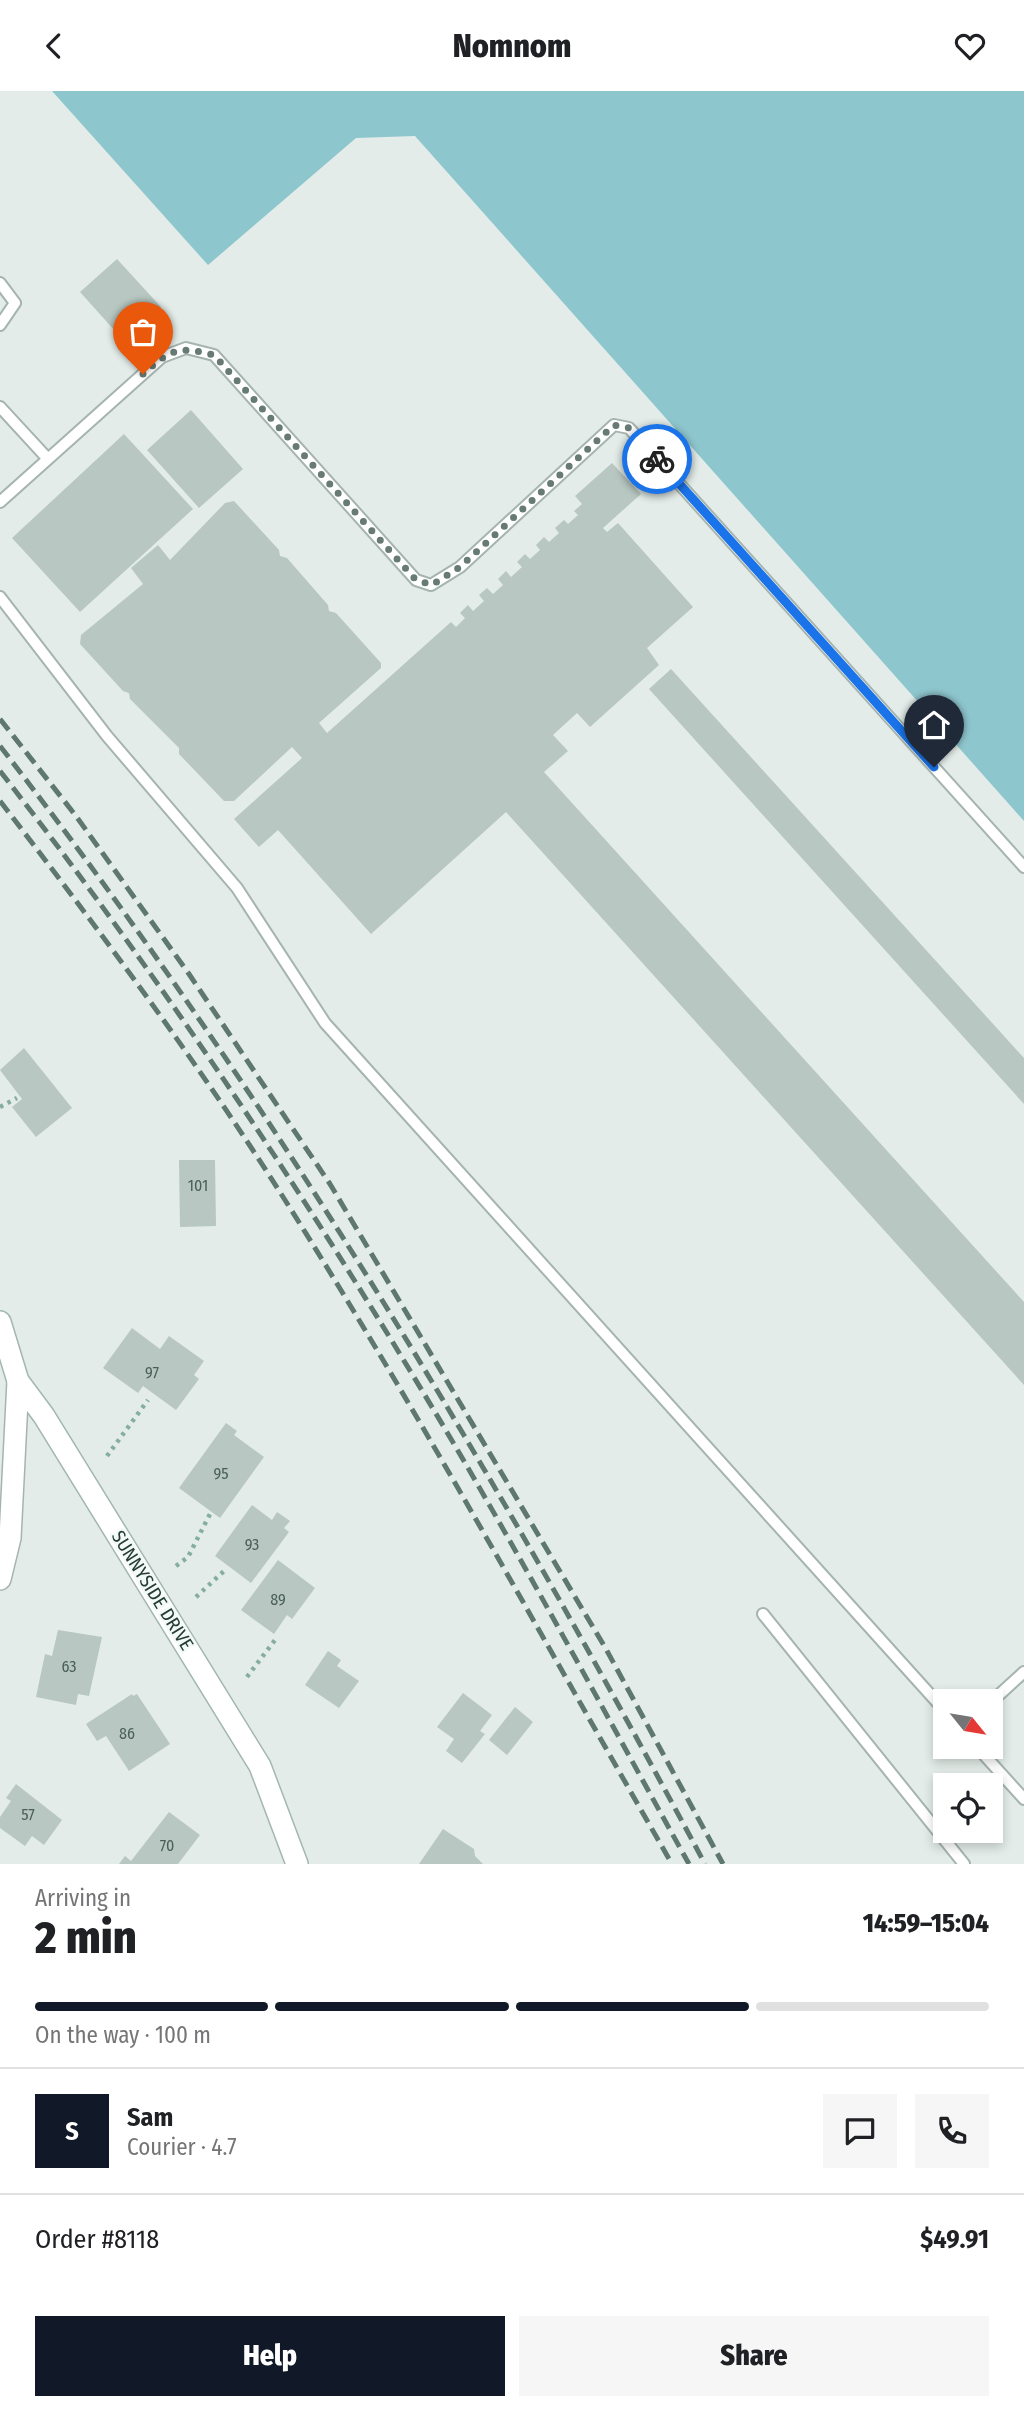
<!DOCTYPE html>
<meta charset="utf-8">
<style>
:root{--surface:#fff;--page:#f6f6f6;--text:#202124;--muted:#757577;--line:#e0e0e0;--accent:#111827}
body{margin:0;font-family:"Fira Sans Condensed",sans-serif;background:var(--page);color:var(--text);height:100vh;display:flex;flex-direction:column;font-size:26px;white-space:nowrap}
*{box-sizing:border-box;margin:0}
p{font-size:23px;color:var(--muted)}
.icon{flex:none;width:38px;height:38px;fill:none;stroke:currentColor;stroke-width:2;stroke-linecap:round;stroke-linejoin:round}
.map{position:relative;height:1773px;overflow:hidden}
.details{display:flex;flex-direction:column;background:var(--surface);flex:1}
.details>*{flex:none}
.needle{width:46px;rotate:120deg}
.controls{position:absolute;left:933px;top:1598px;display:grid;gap:14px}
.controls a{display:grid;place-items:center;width:70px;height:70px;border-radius:0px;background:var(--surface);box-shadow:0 4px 10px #0003;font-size:35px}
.pin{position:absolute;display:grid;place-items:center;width:60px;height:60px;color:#fff;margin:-72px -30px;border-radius:50% 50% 50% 0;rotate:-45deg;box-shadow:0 0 7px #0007}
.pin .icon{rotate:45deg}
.courier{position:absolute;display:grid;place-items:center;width:70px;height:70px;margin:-35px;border:5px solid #1a73e8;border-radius:50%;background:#fff;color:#222;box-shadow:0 2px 9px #0007}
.overview em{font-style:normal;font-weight:800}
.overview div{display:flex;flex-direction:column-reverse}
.overview{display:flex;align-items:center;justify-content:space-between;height:119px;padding:0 35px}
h1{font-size:46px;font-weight:800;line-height:52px}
.bar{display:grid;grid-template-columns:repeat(4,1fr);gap:10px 7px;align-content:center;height:84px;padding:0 35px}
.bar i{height:9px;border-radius:5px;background:var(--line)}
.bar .selected{background:var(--accent)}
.bar p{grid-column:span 4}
.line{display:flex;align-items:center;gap:18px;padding:0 35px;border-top:2px solid var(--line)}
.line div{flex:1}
.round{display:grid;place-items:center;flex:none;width:74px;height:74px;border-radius:0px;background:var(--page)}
.primary-button{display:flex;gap:14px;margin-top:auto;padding:14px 35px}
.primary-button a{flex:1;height:80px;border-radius:0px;background:var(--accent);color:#fff;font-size:28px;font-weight:800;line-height:80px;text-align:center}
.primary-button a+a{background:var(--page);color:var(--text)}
header{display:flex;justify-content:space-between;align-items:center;height:91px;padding:0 35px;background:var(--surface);font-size:32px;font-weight:800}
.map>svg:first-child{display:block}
</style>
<header><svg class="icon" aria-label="back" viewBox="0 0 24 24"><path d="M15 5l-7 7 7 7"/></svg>Nomnom<svg class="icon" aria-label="heart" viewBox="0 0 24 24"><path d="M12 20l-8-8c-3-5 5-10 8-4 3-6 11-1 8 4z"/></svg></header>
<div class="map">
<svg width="1024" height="1773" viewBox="0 0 1024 1773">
<rect width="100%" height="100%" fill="#e3ece8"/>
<path fill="#8ec6ce" d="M52,0h972v730l-609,-685 -59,2 -148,127z"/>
<path fill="#b8c7c1" d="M117,168l44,48 -37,34 -44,-49z
M191,319l52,59 -44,39 -52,-58z
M124,343l69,75 -113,103 -68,-74z
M612,372l29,31 -38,34 4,4 11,-9 75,84 -46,41 12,17 -69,62 -13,-14 -24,22 15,16 -24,21 480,530v83l-518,-573 -135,122 -93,-104 -19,17 -25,-28 68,-61 -10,-11 -58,54h-10l-45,-47v-6l-49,-49 -1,-6 -6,-2 -43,-47 1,-9 62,-51 -12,-16 27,-23 12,15 55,-57 9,-2 45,49 1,6 7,2 41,47 1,6 7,2 45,50v5l-62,55 8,10 124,-111 5,5 9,-9 -5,-5 8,-8 5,6 11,-10 -5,-6 8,-7 6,6 10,-9 -5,-6 8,-8 5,6 11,-10 -5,-5 8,-8 5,5 10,-9 -4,-5 8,-8 5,5 10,-9 -4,-5 9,-8 4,4 10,-9 -4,-4 8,-7 -7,-8z
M671,578l353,389v46l-375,-415z
M24,957l48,60 -36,29 -24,-30 10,-8 -22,-29z
M179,1069h36l1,66 -36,1z
M132,1237l28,21 9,-13 35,25 -10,14 5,4 -23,31 -33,-24 -5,7 -35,-25z
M226,1332l11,8 -3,4 30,22 -44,61 -41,-30z
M252,1414l20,15 5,-8 13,9 -6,7 5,4 -38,51 -36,-27z
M278,1469l37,28 -23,31 -5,-4 -13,19 -33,-24z
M58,1539l44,7 -13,59 -11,-2 -2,11 -40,-8 9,-43 7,2z
M328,1560l13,9 -4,6 22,15 -20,27 -34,-23z
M463,1602l29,22 -12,16 5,3 -23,29 -16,-12 8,-12 -17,-12z
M132,1603l1,2 4,-2 33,50 -41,27 -23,-35 -9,5 -11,-17z
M515,1616l18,15 -26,33 -18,-15z
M16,1693l46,36 -18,25 -12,-9 -7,10 -25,-18v-11l11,-16 -5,-3z
M169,1721l31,23 -22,29h-59l6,-8 6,5z
M443,1738l31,20 1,7 8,8h-64z"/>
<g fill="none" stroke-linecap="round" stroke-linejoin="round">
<defs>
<path id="lane" d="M0,192l15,20 -15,22
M0,316l48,52
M0,411l162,-145 24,-9 28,7 202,225 15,5 29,-18 154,-142 15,3 395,439
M0,506l107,139 130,152 88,135 620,688
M763,1523l201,250
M990,1612l34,-31
M977,1656l47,52"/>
<path id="street" d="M0,1488l10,-41 8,-157"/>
<path id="secondary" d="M0,1231l18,59 26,35 216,350 37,98"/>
</defs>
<use href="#lane" stroke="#a6b4af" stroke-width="14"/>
<use href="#street" stroke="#a6b4af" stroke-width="24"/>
<use href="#secondary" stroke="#a2b7af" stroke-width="24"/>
<path stroke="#85aea0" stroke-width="4.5" stroke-dasharray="3.5 5" stroke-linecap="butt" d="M0,1016l17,-9
M107,1365l41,-56
M176,1475l12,-9 22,-43
M196,1506l28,-26
M247,1586l28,-37"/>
<use href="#lane" stroke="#fff" stroke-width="10"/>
<use href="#street" stroke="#fff" stroke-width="21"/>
<use href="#secondary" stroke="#fff" stroke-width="21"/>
<path stroke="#5e7870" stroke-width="5" stroke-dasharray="14 7" stroke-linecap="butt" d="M0,628l76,97 113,158 141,210 276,465 117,215
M0,655c270,348 497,730 705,1118
M0,680c166,213 316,440 454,673 81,138 157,280 235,420
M0,710c100,130 203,268 290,407 135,214 256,437 382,656"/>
</g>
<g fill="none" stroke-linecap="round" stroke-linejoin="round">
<path stroke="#677a74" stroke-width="7" stroke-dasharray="0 12.6" d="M143,283c28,-25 35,-28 71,-19l202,225 16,5 28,-18 154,-142 15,3 28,31"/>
<path stroke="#1a73e8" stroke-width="9" d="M657,368l277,308"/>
</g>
<g text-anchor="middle" stroke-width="5" stroke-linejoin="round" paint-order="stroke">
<g font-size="16" fill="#495f58">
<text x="198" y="1100">101</text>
<text x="152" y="1287">97</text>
<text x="221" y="1388">95</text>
<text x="252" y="1459">93</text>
<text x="278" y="1514">89</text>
<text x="69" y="1581">63</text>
<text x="127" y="1648">86</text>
<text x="28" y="1729">57</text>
<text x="167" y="1760">70</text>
</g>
<g font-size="19" fill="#243c35" stroke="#f3f9f6">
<text transform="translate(153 1499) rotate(58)" y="7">SUNNYSIDE DRIVE</text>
</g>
</g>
</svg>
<div class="controls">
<a><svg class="needle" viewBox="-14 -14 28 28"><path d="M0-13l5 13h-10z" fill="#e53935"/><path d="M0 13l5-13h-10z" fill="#757577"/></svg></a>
<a><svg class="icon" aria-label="locate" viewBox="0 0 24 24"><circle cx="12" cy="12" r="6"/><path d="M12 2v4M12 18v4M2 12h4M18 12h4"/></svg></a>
</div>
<div class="pin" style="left:143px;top:283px;background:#ea580c"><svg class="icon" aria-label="bag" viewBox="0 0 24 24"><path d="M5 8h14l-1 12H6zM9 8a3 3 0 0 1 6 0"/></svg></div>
<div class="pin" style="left:934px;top:676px;background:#1f2937"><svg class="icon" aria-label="home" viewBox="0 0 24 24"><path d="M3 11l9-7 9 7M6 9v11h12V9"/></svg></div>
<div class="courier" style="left:657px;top:368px"><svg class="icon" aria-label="bike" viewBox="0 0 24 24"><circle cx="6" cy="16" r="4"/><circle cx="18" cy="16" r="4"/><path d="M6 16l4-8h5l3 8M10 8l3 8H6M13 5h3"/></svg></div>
</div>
<section class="details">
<div class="overview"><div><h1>2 min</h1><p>Arriving in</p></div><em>14:59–15:04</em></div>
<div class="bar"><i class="selected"></i><i class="selected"></i><i class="selected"></i><i></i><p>On the way · 100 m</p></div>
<div class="line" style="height:126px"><b class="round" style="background:var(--accent);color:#fff">S</b><div><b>Sam</b><p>Courier · 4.7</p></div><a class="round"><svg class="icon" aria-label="chat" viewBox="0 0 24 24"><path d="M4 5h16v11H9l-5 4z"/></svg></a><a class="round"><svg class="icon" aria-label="phone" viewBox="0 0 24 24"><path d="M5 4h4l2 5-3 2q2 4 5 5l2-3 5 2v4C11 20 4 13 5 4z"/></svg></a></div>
<div class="line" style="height:91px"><div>Order #8118</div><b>$49.91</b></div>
<div class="primary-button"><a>Help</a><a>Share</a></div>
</section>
